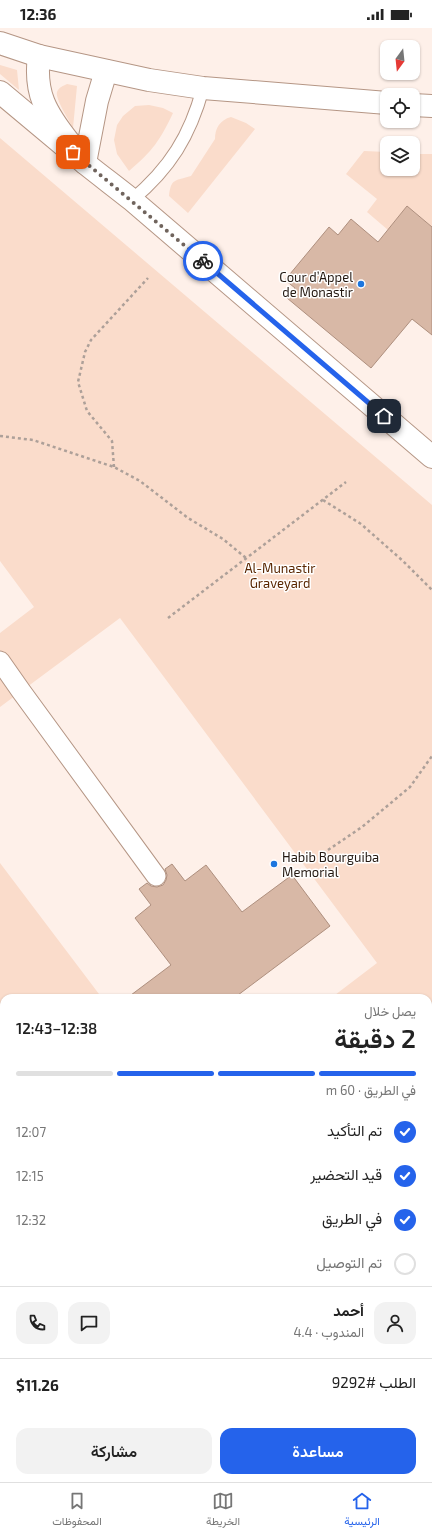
<!DOCTYPE html>
<html lang="ar">
<meta charset="utf-8">
<style>
:root{--surface:#fff;--page:#f2f2f2;--text:#222;--muted:#767676;--line:#e0e0e0;--accent:#2563eb}
body{margin:0;font-family:"Exo 2",Vazirmatn,sans-serif;background:var(--page);color:var(--text);direction:rtl;height:100vh;display:flex;flex-direction:column;font-size:15px;white-space:nowrap}
*{box-sizing:border-box;margin:0}
p{font-size:13px;color:var(--muted)}
.icon{flex:none;width:22px;height:22px;fill:none;stroke:currentColor;stroke-width:2;stroke-linecap:round;stroke-linejoin:round}
.map{position:relative;flex:1;overflow:hidden;direction:ltr}
.panel{position:absolute;left:0px;top:966px;width:432px;height:488px;display:flex;flex-direction:column;background:var(--surface);border-radius:12px 12px 0 0;box-shadow:0 1px 3px #0004;direction:rtl}
.panel>*{flex:none}
.needle{width:26px;rotate:195deg}
.tools{position:absolute;left:380px;top:12px;display:grid;gap:8px}
.tools a{display:grid;place-items:center;width:40px;height:40px;border-radius:8px;background:var(--surface);box-shadow:0 1px 3px #0004;font-size:20px}
.pin{position:absolute;display:grid;place-items:center;width:34px;height:34px;color:#fff;margin:-17px;border-radius:8px;box-shadow:0 2px 6px #0006}
.courier{position:absolute;display:grid;place-items:center;width:40px;height:40px;margin:-20px;border:3px solid #2563eb;border-radius:50%;background:#fff;color:#222;box-shadow:0 1px 5px #0007}
.headline em{font-style:normal;font-weight:600}
.headline div{display:flex;flex-direction:column-reverse}
.headline{display:flex;align-items:center;justify-content:space-between;height:68px;padding:0 16px}
h1{font-size:26px;font-weight:600;line-height:30px}
.bar{display:grid;grid-template-columns:repeat(4,1fr);gap:6px 4px;align-content:center;height:48px;padding:0 16px}
.bar i{height:5px;border-radius:3px;background:var(--line)}
.bar .current{background:var(--accent)}
.bar p{grid-column:span 4}
.line{display:flex;align-items:center;gap:10px;padding:0 16px;border-top:1px solid var(--line)}
.line div{flex:1}
.round{display:grid;place-items:center;flex:none;width:42px;height:42px;border-radius:12px;background:var(--page)}
ol{padding:0 16px;list-style:none}
li{display:flex;align-items:center;gap:12px;height:44px}
li p{margin-inline-start:auto}
li .icon{padding:4px;border-radius:50%;background:var(--accent);color:#fff;stroke-width:4}
li:last-child{color:var(--muted)}
li i{width:22px;height:22px;border:2px solid var(--line);border-radius:50%}
.cta{display:flex;gap:8px;margin-top:auto;padding:8px 16px}
.cta a{flex:1;height:46px;border-radius:12px;background:var(--accent);color:#fff;font-size:16px;font-weight:600;line-height:46px;text-align:center}
.cta a+a{background:var(--page);color:var(--text)}
.status{display:flex;justify-content:space-between;align-items:center;height:28px;padding:0 20px;background:var(--surface);direction:ltr}
.status svg{height:11px;fill:currentColor}
.dock{display:flex;justify-content:space-around;align-items:center;height:56px;border-top:1px solid var(--line);background:var(--surface);font-size:11px;color:var(--muted)}
.dock a{display:grid;justify-items:center;gap:2px}
.dock .current{color:var(--accent)}
.map>svg:first-child{display:block}
</style>
<div class="status"><b>12:36</b><svg viewBox="0 0 49 12"><path d="M0 12V9h3v3zM5 12V6h3v6zM10 12V3h3v9zM15 12V0h3v12zM26 1h20v11H26zM47 4h2v5h-2z"/></svg></div>
<div class="map">
<svg width="432" height="1454" viewBox="0 0 432 1454">
<rect width="100%" height="100%" fill="#fef0e9"/>
<path fill="#fadccb" d="M0,37l17,5 2,20 -19,-16z
M67,56l10,2 -4,42c-4,-8 -18,-29 -16,-36 2,-5 6,-6 10,-8z
M149,77l14,3 10,5c-13,27 -20,38 -44,58l-12,-17 -3,-14 3,-15 6,-9 12,-10z
M231,89l15,6 9,6 -67,84 -19,-17c2,-18 6,-15 22,-20l24,-37c0,-11 5,-19 16,-22z
M0,110l432,367v497l-4,3v-7h-97l46,-35 -257,-345 -120,89v-74l34,-26 -34,-46z
M364,123l23,1v17h26v-15h19v73l-25,-21 -19,24 -21,-18 10,-13 -31,-25z
M0,835l102,135h-98v310l-4,2z"/>
<path fill="#d8b8a6" stroke="#ae8f7e" d="M407,178l25,21v108l-20,-16 -41,49 -84,-70 8,-10 -10,-8 44,-53 9,8 13,-16 27,23z
M172,836l13,17 21,-16 36,47 50,-37 38,51 -96,72h-107l44,-33 -36,-47 16,-13 -12,-16 8,-6 4,3 6,1 6,-2 3,-5 1,-5 -2,-6z"/>
<g fill="none" stroke-linecap="round" stroke-linejoin="round">
<defs>
<path id="service" d="M132,172c38,-32 58,-64 71,-112"/>
<path id="pedestrian" d="M0,633l21,30 135,185"/>
<path id="minor" d="M39,28c-5,37 7,57 30,86 6,7 11,16 17,22 15,12 31,24 46,36l300,257
M85,135l12,-62 9,-30
M428,1034l4,-3
M428,1050l4,-1
M428,1154l4,6
M428,1319l4,-7
M0,1333l4,-3
M195,1450v4"/>
<path id="secondary" d="M0,15l39,13 110,24 54,8 184,15
M0,64l85,71
M413,77l19,1"/>
</defs>
<use href="#service" stroke="#b59685" stroke-width="14"/>
<use href="#pedestrian" stroke="#b59685" stroke-width="21"/>
<use href="#minor" stroke="#b59685" stroke-width="24"/>
<use href="#secondary" stroke="#b59685" stroke-width="24"/>
<path stroke="#ada099" stroke-width="2.5" stroke-dasharray="3 3" stroke-linecap="butt" d="M0,408l33,4 81,27 26,14 48,37 35,21 23,19
M114,439l-2,-26 -25,-30 -9,-29 7,-30 6,-12 57,-62
M323,472l38,24 42,37 29,29
M168,590l178,-136
M328,822l34,-23 48,-40 22,-31
M0,1050l4,4"/>
<use href="#service" stroke="#fff" stroke-width="12"/>
<use href="#pedestrian" stroke="#fff" stroke-width="19"/>
<use href="#minor" stroke="#fff" stroke-width="22"/>
<use href="#secondary" stroke="#fff" stroke-width="22"/>
</g>
<g fill="none" stroke-linecap="round" stroke-linejoin="round">
<path stroke="#70645d" stroke-width="4" stroke-dasharray="0 7.2" d="M73,124l130,109"/>
<path stroke="#2563eb" stroke-width="5" d="M203,233l181,155"/>
</g>
<g fill="#1c76df" stroke="#fff" stroke-width="1.5">
<circle cx="361" cy="256" r="4"/>
<circle cx="274" cy="836" r="4"/>
</g>
<g text-anchor="middle" stroke-width="3" stroke-linejoin="round" paint-order="stroke">
<g font-size="13" fill="#231811" stroke="#fff" text-anchor="end">
<text x="353" y="254">Cour d’Appel<tspan x="353" dy="15">de Monastir</tspan></text>
<text x="282" y="834" text-anchor="start">Habib Bourguiba<tspan x="282" dy="15">Memorial</tspan></text>
</g>
<g font-size="13" fill="#592600" stroke="#fff">
<text x="280" y="545">Al-Munastir<tspan x="280" dy="15">Graveyard</tspan></text>
</g>
</g>
</svg>
<div class="tools">
<a><svg class="needle" viewBox="-14 -14 28 28"><path d="M0-13l5 13h-10z" fill="#e53935"/><path d="M0 13l5-13h-10z" fill="#767676"/></svg></a>
<a><svg class="icon" aria-label="locate" viewBox="0 0 24 24"><circle cx="12" cy="12" r="6"/><path d="M12 2v4M12 18v4M2 12h4M18 12h4"/></svg></a>
<a><svg class="icon" aria-label="layers" viewBox="0 0 24 24"><path d="M12 4l9 5-9 5-9-5zM3 14l9 5 9-5"/></svg></a>
</div>
<div class="pin" style="left:73px;top:124px;background:#ea580c"><svg class="icon" aria-label="bag" viewBox="0 0 24 24"><path d="M5 8h14l-1 12H6zM9 8a3 3 0 0 1 6 0"/></svg></div>
<div class="pin" style="left:384px;top:388px;background:#1f2937"><svg class="icon" aria-label="home" viewBox="0 0 24 24"><path d="M3 11l9-7 9 7M6 9v11h12V9"/></svg></div>
<div class="courier" style="left:203px;top:233px"><svg class="icon" aria-label="bike" viewBox="0 0 24 24"><circle cx="6" cy="16" r="4"/><circle cx="18" cy="16" r="4"/><path d="M6 16l4-8h5l3 8M10 8l3 8H6M13 5h3"/></svg></div>
<section class="panel">
<div class="headline"><div><h1>2 دقيقة</h1><p>يصل خلال</p></div><em>12:38–12:43</em></div>
<div class="bar"><i class="current"></i><i class="current"></i><i class="current"></i><i></i><p>في الطريق · 60 m</p></div>
<ol>
<li><svg class="icon" aria-label="check" viewBox="0 0 24 24"><path d="M5 12l5 5 9-10"/></svg>تم التأكيد<p>12:07</p></li>
<li><svg class="icon" aria-label="check" viewBox="0 0 24 24"><path d="M5 12l5 5 9-10"/></svg>قيد التحضير<p>12:15</p></li>
<li><svg class="icon" aria-label="check" viewBox="0 0 24 24"><path d="M5 12l5 5 9-10"/></svg>في الطريق<p>12:32</p></li>
<li><i></i>تم التوصيل</li>
</ol>
<div class="line" style="height:72px"><a class="round"><svg class="icon" aria-label="person" viewBox="0 0 24 24"><circle cx="12" cy="8" r="4"/><path d="M4 21q1-7 8-7t8 7"/></svg></a><div><b>أحمد</b><p>المندوب · 4.4</p></div><a class="round"><svg class="icon" aria-label="chat" viewBox="0 0 24 24"><path d="M4 5h16v11H9l-5 4z"/></svg></a><a class="round"><svg class="icon" aria-label="phone" viewBox="0 0 24 24"><path d="M5 4h4l2 5-3 2q2 4 5 5l2-3 5 2v4C11 20 4 13 5 4z"/></svg></a></div>
<div class="line" style="height:52px"><div>الطلب #9292</div><b>$11.26</b></div>
<div class="cta"><a>مساعدة</a><a>مشاركة</a></div>
</section>
</div>
<nav class="dock">
<a class="current"><svg class="icon" aria-label="home" viewBox="0 0 24 24"><path d="M3 11l9-7 9 7M6 9v11h12V9"/></svg>الرئيسية</a>
<a><svg class="icon" aria-label="map" viewBox="0 0 24 24"><path d="M3 6l6-2 6 2 6-2v14l-6 2-6-2-6 2zM9 4v14M15 6v14"/></svg>الخريطة</a>
<a><svg class="icon" aria-label="saved" viewBox="0 0 24 24"><path d="M7 4h10v16l-5-4-5 4z"/></svg>المحفوظات</a>
</nav>
